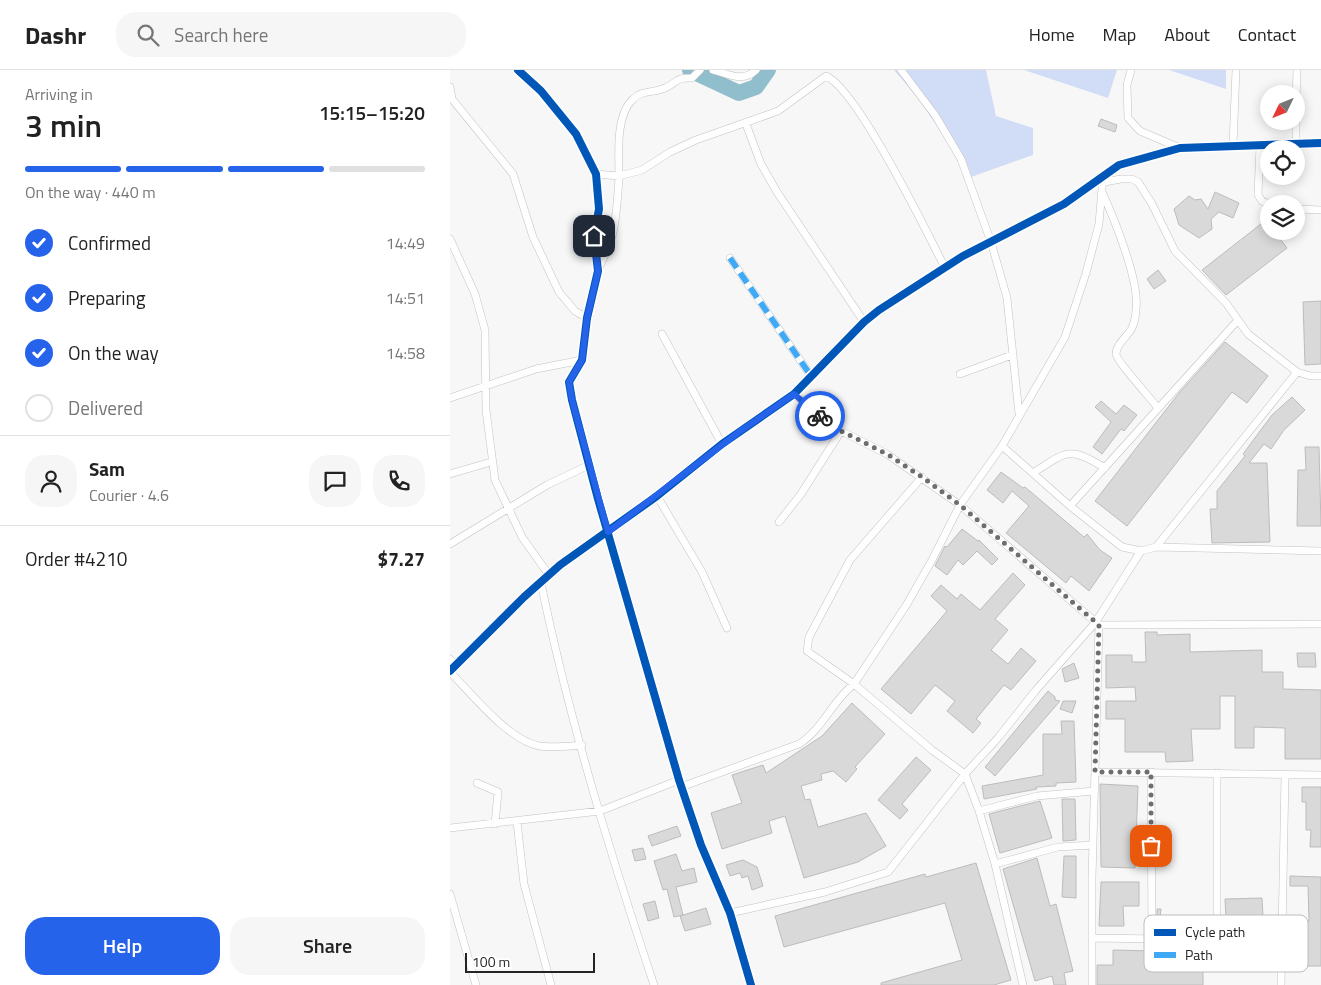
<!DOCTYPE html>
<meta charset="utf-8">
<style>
:root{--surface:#fff;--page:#f6f6f6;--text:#222;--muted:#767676;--line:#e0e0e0;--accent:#2563eb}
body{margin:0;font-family:"Titillium Web",sans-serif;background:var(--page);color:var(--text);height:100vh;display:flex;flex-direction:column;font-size:19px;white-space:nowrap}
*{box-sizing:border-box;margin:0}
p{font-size:16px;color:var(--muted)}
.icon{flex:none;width:28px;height:28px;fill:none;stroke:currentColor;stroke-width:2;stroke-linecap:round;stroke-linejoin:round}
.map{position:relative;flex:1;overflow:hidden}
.sheet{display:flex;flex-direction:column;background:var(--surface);width:450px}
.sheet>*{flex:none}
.needle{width:32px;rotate:227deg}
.fabs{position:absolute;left:810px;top:15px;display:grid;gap:10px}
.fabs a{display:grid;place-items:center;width:45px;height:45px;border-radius:50%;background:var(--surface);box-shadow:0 2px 12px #0003;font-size:25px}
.scale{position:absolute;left:15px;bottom:12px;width:130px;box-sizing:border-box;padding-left:5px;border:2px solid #232424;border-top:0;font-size:14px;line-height:18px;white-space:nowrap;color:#232424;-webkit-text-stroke:4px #fff;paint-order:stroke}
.pin{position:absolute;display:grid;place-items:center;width:42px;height:42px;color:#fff;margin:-21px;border-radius:10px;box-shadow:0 2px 8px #0006}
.courier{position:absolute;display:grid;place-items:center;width:50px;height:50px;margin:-25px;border:4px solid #2563eb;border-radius:50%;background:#fff;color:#222;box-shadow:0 1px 6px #0007}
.headline em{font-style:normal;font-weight:600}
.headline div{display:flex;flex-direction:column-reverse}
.headline{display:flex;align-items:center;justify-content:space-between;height:85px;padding:0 25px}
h1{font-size:32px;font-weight:600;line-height:38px}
.bar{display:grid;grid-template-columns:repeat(4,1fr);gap:8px 5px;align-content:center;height:60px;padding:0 25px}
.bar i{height:6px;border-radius:4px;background:var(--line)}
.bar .active{background:var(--accent)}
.bar p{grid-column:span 4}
.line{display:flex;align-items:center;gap:12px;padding:0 25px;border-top:1px solid var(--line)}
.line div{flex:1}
.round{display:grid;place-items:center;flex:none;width:52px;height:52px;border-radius:20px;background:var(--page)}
ol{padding:0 25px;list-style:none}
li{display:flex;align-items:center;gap:15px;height:55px}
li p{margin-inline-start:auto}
li .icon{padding:5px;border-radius:50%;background:var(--accent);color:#fff;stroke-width:4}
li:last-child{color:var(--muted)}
li i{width:28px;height:28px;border:2px solid var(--line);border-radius:50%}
.cta{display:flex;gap:10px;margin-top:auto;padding:10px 25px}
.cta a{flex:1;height:58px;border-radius:20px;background:var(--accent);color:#fff;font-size:20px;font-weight:600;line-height:58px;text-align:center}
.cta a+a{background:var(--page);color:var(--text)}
header{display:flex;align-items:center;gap:30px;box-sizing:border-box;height:70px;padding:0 25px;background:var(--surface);border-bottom:1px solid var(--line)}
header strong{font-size:24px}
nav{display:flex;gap:28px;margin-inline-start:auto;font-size:18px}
.search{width:350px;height:45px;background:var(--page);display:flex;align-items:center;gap:12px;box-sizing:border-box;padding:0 18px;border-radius:20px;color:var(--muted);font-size:19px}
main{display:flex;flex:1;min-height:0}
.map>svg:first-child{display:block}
</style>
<header>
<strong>Dashr</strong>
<div class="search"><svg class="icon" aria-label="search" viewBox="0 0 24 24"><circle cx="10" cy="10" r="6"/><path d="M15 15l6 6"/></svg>Search here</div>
<nav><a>Home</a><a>Map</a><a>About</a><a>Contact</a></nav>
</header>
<main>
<section class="sheet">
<div class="headline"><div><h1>3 min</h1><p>Arriving in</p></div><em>15:15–15:20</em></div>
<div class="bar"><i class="active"></i><i class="active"></i><i class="active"></i><i></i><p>On the way · 440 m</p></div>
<ol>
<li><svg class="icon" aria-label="check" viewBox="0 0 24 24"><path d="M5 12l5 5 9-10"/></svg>Confirmed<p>14:49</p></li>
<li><svg class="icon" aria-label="check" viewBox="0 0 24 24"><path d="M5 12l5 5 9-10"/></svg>Preparing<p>14:51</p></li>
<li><svg class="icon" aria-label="check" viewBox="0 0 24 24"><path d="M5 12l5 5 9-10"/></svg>On the way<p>14:58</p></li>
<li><i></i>Delivered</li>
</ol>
<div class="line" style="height:90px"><a class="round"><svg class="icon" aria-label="person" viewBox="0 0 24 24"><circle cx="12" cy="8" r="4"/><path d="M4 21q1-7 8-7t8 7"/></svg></a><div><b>Sam</b><p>Courier · 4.6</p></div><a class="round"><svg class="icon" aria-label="chat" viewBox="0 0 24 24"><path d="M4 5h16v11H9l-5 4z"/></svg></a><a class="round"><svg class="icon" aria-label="phone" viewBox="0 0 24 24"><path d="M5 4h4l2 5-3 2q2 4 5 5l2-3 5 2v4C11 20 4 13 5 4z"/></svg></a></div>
<div class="line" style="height:65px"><div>Order #4210</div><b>$7.27</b></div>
<div class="cta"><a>Help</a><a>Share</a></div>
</section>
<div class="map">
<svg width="871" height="915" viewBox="0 0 871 915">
<rect width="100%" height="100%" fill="#f7f7f7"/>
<path fill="#d1dcf6" d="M444,0h92l10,46 37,12v27l-62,22 -53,-79z
M574,0h93l-9,28z
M719,0h57v19z"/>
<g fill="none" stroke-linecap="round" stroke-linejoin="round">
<path stroke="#91becc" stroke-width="16" d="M240,0l49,23 17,-6 12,-17"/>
</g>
<path fill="#d9d9d9" stroke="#bcbcbc" d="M651,49l16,6 -2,7 -17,-6z
M765,122l24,11 -6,15 -14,-6 -8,7 1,10 -13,9 -20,-13 -5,-16 15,-13 6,4 6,-1 7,10z
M816,150l3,4v7h5l13,17 -61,47 -24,-25z
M708,200l8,11 -12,8 -7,-10z
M871,231v63l-16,1 -2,-63z
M775,272l43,34 -21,27 -15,-11 -105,134 -32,-25 84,-108z
M842,327l13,13 -21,20 -13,19 -7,-5 -15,19h18l3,79 -58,1 -2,-34h7v-18l28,-35 -2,-2 29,-39z
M651,331l15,13 8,-9 13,10 -13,16 -3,-2 -19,25 -9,-7 18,-25 -16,-15z
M855,377h14l2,79h-24l1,-56h8z
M551,402l22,16 2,-1 59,50 3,-3 13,16 12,8 -23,33 -18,-15 -5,7 -60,-50 23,-27 -17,-15 -9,12 -16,-13z
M512,459l16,12 1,-1 19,19 -6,6 -15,-14 -14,14 -5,-5 -11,15 -12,-9 10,-20 2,1z
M563,503l12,12 -30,34 13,11 -17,20 17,14 13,-16 15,13 -25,29 -7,-5 -28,34 5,4 -8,10 -26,-22 8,-10 -20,-16 -24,29 -30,-25 66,-78 -16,-15 10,-11 16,14 4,-5 19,16z
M695,562h12v3l33,-1v18l72,-2v22h21v17l38,1v69h-36v-31l-31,-1v21h-19v-52h-15v33h-29l2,32 -27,1 -1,-10h-40v-33h-19v-18h30l-1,-14 -29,1v-33h26v7h14z
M847,583h18l1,14h-18z
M624,593l5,15 -14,4 -3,-13z
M598,621l7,6v3l5,1 -65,75 -10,-9z
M613,631h13l-4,12 -12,-4z
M402,633l33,31 -30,33 2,2 -11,13 -13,-11 -12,3 1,6 -21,6 4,14 5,-1 8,28 48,-14 20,33 -28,16 -54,16 -19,-62 -16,5 3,12 -50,16 -11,-36 31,-10 -10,-28 31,-10 3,8 56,-37z
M611,651h13l2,61 -20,1v3l-20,1 1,2 -53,10 -2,-13 61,-11v-41h19z
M466,687l15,13 -29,34 6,6 -8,9 -22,-19z
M650,714l38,2 -3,82 -34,-1z
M852,717h19v60h-11l1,-17h-5v-28h-4z
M612,729h13l1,41 -13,1z
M590,731l12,37 -52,15 -11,-39z
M227,756l4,10 -29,10 -4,-10z
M193,778l3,11 -11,2 -3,-11z
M226,784l6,17 12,-3 3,14 -21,5 7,28 -9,2 -7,-28 -4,1 -9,-29z
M614,786h12v42l-14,-1z
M587,788l13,48 6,-2 17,67 -9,2 2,12h-12l-2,-9 -17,5 -32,-112z
M293,790l14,7 6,19 -11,4 -4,-14 -6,2 -2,-5 -10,3 -4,-11z
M526,793l35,117 -17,5h-113v-2l81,-23 -17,-57 -161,44 -9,-31 150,-42 1,3z
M840,806l31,1v89h-16v-45h4l-1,-35h-18z
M651,812h38v24h-16l1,20h-25z
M812,828l1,18 -37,2 -1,-19z
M205,831l4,17 -11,3 -5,-17z
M256,838l5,16 -26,7 -5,-15z
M707,839h4l-1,9h20v10h-23z
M704,878h17v17h19v-16l17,-1 1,16h-5v21h-106v-20h16v-15l41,1z"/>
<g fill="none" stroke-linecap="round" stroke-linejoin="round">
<defs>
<path id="street" d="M68,0l23,21 35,43 20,40 3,35 -5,27 4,35 -11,47 -5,42 -13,22 3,18 26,99 81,281 22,65 29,68 21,72
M263,0c16,4 30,13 43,0
M451,0l34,45 26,44 30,83 16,56 12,116
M681,0l-4,15 1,33 12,13 40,17
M0,17l2,12 61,75 20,63 26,55 16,19 12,7
M846,31l1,-31
M296,54l15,40 16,28 87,130
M783,75l3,-75
M846,75v-24
M810,76l-2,49 4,6 7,3
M146,104l23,2 23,-6 28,-18 26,-12 82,-29 48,-35c31,13 101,156 119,192
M654,112l17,-3h11l6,3 14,22 23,47 51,52 22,31 49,38 14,4h10
M652,122c12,26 38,90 34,117 0,6 -2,14 -4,19 -4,8 -16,16 -16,26 0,6 35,45 42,54
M846,139l25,1
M0,169l25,55 10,36 1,80 9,70 27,57 27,38
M280,188l81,118
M148,200c6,-13 14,-28 16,-43 3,-16 4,-33 5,-50 0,-22 -4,-61 14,-78 9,-9 21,-6 32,-11 13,-6 11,-11 27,-10l8,-8
M212,264l60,110
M510,304l52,-19
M344,324l47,37 46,23 73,51 139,120 222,-1
M0,328l86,-29 46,-9
M552,376l68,60 52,41 19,4 15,-4 165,4
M583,403c34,-22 36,-27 72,-5
M0,404l41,-12
M472,407l-72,83 -41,77 -2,14 47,33 78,66 33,24 14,37 16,53 28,121
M207,426l45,76 25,56
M620,436l168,-186
M329,452l22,-28 40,-63
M0,474l97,-59 42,-20
M706,477l141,-175
M91,513c28,136 69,270 113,402
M0,589l6,6
M0,601l74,-74 36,-32 97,-69 65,-52 72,-50 70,-72 15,-12 84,-54 101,-52 55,-39 61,-17 141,-5
M0,602c23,23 57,67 89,74 14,2 29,0 43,-1
M645,702l226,3
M701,702l1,166
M767,703v166
M27,713l21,9 -3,32
M231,717l118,-43c24,-15 33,-43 55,-60l53,-80 25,-44 28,-55 42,-59 63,-109 21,-64 13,-49 4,-47
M529,741l58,-15 57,-5
M67,752l7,62 27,101
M0,758l150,-17 79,-31
M545,794l63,-17 35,-2
M0,824l26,91
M280,843l95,-21 63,-20 77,-98 33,-36 38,-48 59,-67 46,-72
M643,868l188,3
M642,915v-107l7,-253
M831,915l4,-209"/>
</defs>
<use href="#street" stroke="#c2c2c2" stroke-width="8"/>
<use href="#street" stroke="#fefefe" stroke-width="7"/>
<path stroke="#3fa9f5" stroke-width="6" stroke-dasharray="12 6" stroke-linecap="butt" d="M280,188l81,118"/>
<defs>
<path id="cycleway" d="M68,0l23,21 35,43 20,40 3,35 -5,27 4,35 -11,47 -5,42 -13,22 3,18 26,99 81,281 22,65 29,68 21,72
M0,601l74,-74 36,-32 97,-69 65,-52 72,-50 70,-72 15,-12 84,-54 101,-52 55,-39 61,-17 141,-5"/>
</defs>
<use href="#cycleway" stroke="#fff" stroke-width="11"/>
<use href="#cycleway" stroke="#0057b8" stroke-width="8"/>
</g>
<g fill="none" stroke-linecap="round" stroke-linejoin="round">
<path stroke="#6d6e6e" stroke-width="5" stroke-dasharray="0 9" d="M370,346l21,15 46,23 35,23 38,28 139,120 -4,147h56v74"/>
<path stroke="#2563eb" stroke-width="6" d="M144,166l4,35 -11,47 -5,42 -13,22 3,18 36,132 131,-100 55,-38 26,22"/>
</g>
<rect x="694" y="845" width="164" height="57" rx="8" fill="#fff" stroke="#bdbdbd" stroke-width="1"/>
<rect x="704" y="859" width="22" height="7" fill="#0057b8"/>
<rect x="704" y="882" width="22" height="6" fill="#3fa9f5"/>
<g font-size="14" fill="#232424">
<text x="735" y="867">Cycle path</text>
<text x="735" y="890">Path</text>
</g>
</svg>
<div class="fabs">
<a><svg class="needle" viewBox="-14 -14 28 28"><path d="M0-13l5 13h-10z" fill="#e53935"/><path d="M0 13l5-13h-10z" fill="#767676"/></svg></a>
<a><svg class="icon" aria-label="locate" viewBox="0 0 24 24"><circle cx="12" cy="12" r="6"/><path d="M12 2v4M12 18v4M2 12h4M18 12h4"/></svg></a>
<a><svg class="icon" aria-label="layers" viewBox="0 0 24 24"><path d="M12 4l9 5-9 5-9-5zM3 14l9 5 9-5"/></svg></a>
</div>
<div class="scale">100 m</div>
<div class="pin" style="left:701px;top:776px;background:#ea580c"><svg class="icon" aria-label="bag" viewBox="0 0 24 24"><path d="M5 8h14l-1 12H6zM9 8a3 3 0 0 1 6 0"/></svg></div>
<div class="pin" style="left:144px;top:166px;background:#1f2937"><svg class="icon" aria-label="home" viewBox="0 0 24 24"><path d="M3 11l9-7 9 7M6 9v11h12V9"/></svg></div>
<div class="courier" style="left:370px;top:346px"><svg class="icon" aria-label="bike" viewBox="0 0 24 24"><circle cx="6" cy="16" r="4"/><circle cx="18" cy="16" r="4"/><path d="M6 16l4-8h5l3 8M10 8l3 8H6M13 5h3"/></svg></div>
</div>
</main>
